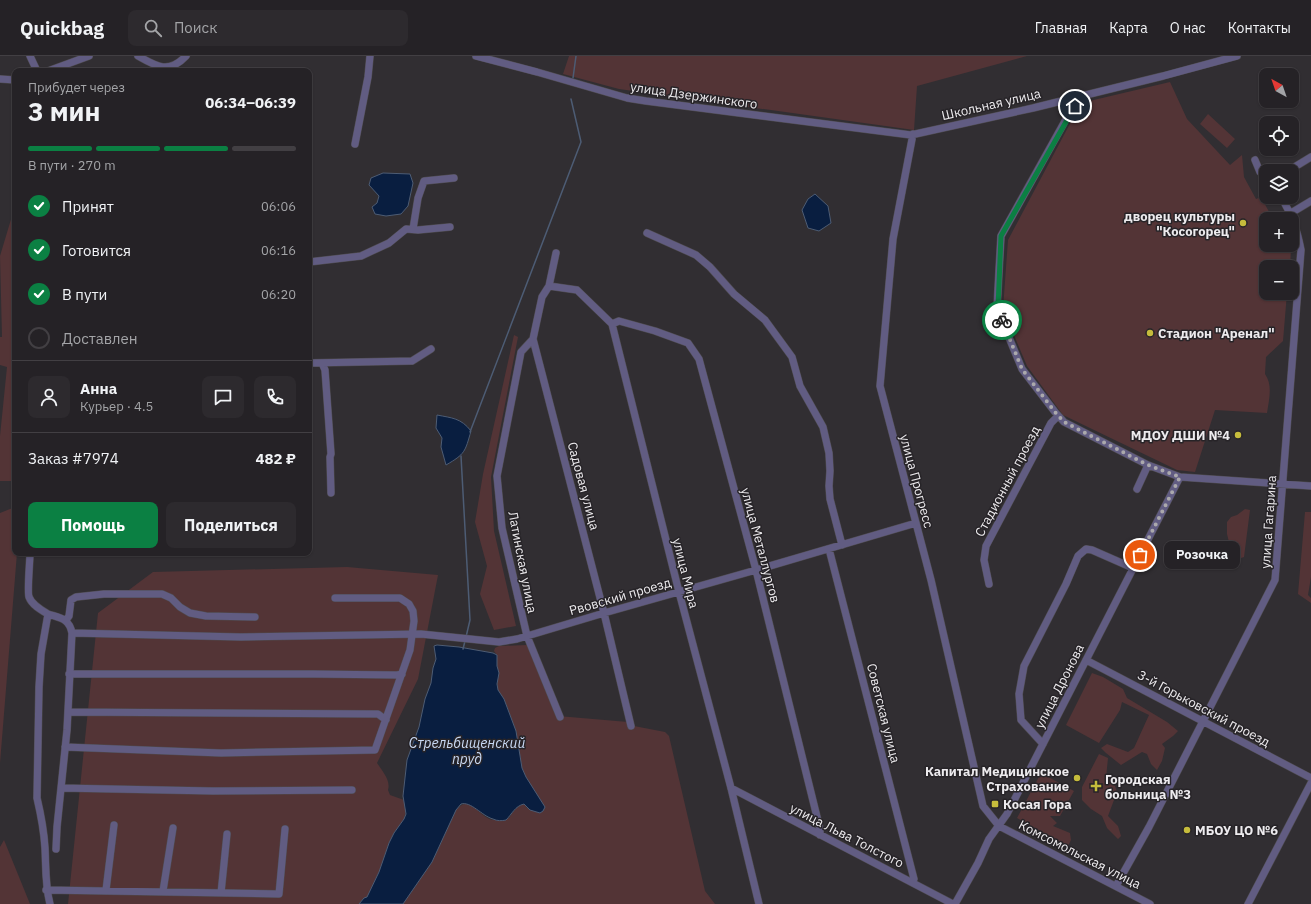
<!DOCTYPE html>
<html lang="ru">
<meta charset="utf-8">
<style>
:root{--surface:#252226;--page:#2d2a2e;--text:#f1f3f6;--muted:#a3a4a7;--line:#423f43;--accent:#0b8043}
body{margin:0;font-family:"IBM Plex Sans",sans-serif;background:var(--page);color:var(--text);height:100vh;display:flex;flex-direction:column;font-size:15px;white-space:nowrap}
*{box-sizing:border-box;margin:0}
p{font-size:13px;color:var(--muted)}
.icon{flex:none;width:22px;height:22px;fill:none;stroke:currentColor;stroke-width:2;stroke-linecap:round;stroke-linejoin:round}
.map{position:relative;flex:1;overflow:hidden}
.sheet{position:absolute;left:12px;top:12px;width:300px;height:488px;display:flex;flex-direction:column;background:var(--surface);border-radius:8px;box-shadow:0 1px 3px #0004,0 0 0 1px var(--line)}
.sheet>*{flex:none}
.needle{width:26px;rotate:320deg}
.controls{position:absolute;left:1259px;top:12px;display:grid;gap:8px}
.controls a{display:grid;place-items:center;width:40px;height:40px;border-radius:8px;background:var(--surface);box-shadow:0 1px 3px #0004,0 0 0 1px var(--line);font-size:20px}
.pin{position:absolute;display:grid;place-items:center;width:34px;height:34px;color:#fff;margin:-17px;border:2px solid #fff;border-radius:50%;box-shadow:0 1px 4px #0007}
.courier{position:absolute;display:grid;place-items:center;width:40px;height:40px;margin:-20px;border:3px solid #0b8043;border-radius:50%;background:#fff;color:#222;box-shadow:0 1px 5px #0007}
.bubble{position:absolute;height:28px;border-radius:8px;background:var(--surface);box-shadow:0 1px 3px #0004,0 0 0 1px var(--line);font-size:13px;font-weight:700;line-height:28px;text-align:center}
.headline em{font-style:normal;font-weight:700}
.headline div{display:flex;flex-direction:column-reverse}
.headline{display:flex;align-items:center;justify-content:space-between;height:68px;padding:0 16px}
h1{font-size:26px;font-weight:700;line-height:30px}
.bar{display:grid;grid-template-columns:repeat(4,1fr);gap:6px 4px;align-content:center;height:48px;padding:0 16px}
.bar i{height:5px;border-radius:3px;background:var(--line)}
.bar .on{background:var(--accent)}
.bar p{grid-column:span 4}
.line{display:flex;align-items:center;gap:10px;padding:0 16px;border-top:1px solid var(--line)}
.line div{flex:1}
.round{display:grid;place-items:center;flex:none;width:42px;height:42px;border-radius:8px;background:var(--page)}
ol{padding:0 16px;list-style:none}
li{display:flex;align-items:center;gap:12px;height:44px}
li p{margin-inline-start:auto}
li .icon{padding:4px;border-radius:50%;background:var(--accent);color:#fff;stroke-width:4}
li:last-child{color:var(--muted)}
li i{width:22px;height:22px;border:2px solid var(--line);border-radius:50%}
.button{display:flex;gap:8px;margin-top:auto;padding:8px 16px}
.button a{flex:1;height:46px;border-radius:8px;background:var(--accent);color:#fff;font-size:16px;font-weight:700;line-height:46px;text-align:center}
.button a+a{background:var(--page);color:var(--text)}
header{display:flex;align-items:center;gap:24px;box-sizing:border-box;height:56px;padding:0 20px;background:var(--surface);border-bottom:1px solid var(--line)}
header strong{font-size:19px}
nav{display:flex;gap:22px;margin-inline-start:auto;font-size:14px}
.search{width:280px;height:36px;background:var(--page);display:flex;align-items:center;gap:10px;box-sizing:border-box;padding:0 14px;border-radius:8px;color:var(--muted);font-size:15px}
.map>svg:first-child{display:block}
</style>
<header>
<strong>Quickbag</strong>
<div class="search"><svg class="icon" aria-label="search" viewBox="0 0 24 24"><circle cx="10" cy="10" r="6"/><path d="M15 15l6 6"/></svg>Поиск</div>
<nav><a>Главная</a><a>Карта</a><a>О нас</a><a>Контакты</a></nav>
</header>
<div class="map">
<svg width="1311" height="848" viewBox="0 0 1311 848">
<rect width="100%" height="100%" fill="#312e32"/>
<path fill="#533436" d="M569,0h458l-110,30 -3,44 -295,-41 -56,-15z
M1170,26l17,37 43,46 12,-10 2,22 12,22 5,-2 12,22h-7v26h21l4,4 -1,18h-24v26h21l-4,48 -17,16 -1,17c8,11 4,26 2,39l-52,-3 -20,62 -18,-2 -114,-55 -36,-49 -24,-57 5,-69 73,-137z
M1208,58l27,25 -8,9 -27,-24z
M15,150v275h-15v-45l7,-69 -7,-2v-28h2l-2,-81z
M514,279l4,2 -27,140 3,54 22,95 -22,4 -14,-36 7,-28 -12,-44 8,-48z
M15,451v46h2l-17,210v-250z
M1245,453l5,1 -6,47 -3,1 -2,-9 -9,-3 -3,-12v-12l4,-5 6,-2z
M1305,456h6v65l-3,18 3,3v5l-13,-9z
M347,511l91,8 -20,104 -41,84c5,8 14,17 11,27l2,5 14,5 2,10 -2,9 -10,14 -5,10 -10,29 -12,25 -6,4 -2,3h-291l30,-291 55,-41z
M527,589l31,71 70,6 6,4 31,6 4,4 36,155 10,13h-312l29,-42 24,-52c14,-17 22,7 37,10 5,0 11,-2 16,-2 4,-6 7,-12 15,-14l3,4 -1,-31 -4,-9 -6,-37 -8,-22 -4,-10 -6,-9 -1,-6 2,-11 -2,-7v-11l-3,-4 1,-3 4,-2z
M1092,617l11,4 20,12 4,9 40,24 11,9 -5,5 -11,8 3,4 -3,13 -5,9 -6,-6 -4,-10 -5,-2 -21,13 -15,-12 -5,-5 6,-4 21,8 6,-4 15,-33 -27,-13 -2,8 -21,33 -33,-18z
M1099,698l9,4 -2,20 9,8 2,6 -9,24 10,10 3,10 -3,3 -11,-11 -5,-12 -11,-7 -9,-9v-13z
M1041,717l33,18 -14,25h-10l7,7 -4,3 17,7 1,7 -3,6 -51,-28z
M4,784l26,64h-30v-57z"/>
<path fill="#091e40" stroke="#4d5c74" d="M383,117l27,1 3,9 -5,23 -7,8 -15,2 -11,-2 -3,-7 5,-4 2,-7 -10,-11 2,-7z
M815,138l13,12 3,17 -12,8 -11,-3 -6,-18 6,-11z
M437,359c15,3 24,3 34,16 -6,21 -6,23 -25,34l-5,-18 1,-9 -6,-10z
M437,589l22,2 34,6 4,2v11l2,7 -2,11 1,6 6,9 12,32 6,37 4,9 19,30 -2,4 -3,2 -10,-3 -6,-6c-9,2 -12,10 -18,16 -4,1 -9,1 -13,-1 -11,-3 -22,-18 -32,-15l-5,6 -24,52 -29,42h-44l5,-6 3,-1 12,-25 10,-29 5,-10 10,-14 2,-5 -3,-18 4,-36 12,-33 6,-28 6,-16 2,-15 3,-9 -2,-13z"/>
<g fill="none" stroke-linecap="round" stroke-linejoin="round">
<path stroke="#4d5c74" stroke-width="1.5" d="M573,22l3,-22
M470,376l111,-290 -10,-43
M461,400l9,164 -4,17
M463,593l2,-8"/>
<defs>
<path id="minor" d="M30,0l7,15
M138,0c19,11 31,18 48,0
M476,0l61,16 90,26 19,3 265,34 122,-27 130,-32 74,-20
M48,15l41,-15
M0,23l15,1
M1079,40l-78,140 -2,35 -2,37 13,32 12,29 33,43 9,10 84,43 32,12 131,9
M913,78l-20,105 -13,147 51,194 52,226 16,20 151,78
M355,88l13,-67 2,-21
M1255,104l5,12 6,4
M1288,115l23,-14
M1291,157l20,-12
M413,173l5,-31 6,-17 30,-3
M647,177l49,22 14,12 24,27 31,26 27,37 8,29 23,41 6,26 1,18 -1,15 1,13 12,46
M556,197l-7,33 -7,11 -9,42 71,274 27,113
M309,206l52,-6 28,-13 17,-14 12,1 32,-3
M549,230l28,4 35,34 67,268 52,196 28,116
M612,268l7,-3 36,10 33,12 11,16 57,211 64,259v6
M533,283l-12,13 -24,124 5,52 25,108 33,81
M309,307l103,-2 19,-12
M322,307l3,7 6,84 -1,3 1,36
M1137,433l11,-24
M829,493l85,330 -2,3
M30,497c0,9 -3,38 -1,44 3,8 12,13 19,17l-7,40 -2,33 -2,111c4,17 7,33 8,50 1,19 0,37 5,56
M989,528l-5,-24 2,-14 65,-123 7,-7
M48,558c12,4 21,4 24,19l-5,97 -10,97 -1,22
M66,564l3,-4 2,-16 5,-3 28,-3h58l9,4 9,9 10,6 16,3 49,1
M72,577l169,4 180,-3 78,8 18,-3 87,-26 152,-43 160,-47
M1086,604l225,118
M69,618h244l84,1 5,-1
M68,656l310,2 8,6
M1043,688l-22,-24 -2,-26 5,-28 42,-82 12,-28 8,-7 6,1 41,18
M65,691l156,6 154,-3 35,-100 4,-29 -1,-10 -4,-7 -9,-6h-65
M61,732l152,3 139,-1
M731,732l222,116
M1116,830l33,-59 126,-247 26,-330c-4,-21 -9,-35 -20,-53
M46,834l233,4 6,-65
M106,834l8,-65
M163,835l10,-63
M221,837l6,-59
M955,848l23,-41 11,-24 18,-25 173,-337
M1248,848l63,-121"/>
</defs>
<use href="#minor" stroke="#4f4c50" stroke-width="8"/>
<use href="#minor" stroke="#615c82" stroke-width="7"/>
</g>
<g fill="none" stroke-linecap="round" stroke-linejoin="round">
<path stroke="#aba9ac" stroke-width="4" stroke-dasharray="0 7.2" d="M1002,264l20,49 33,43 9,10 84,43 32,12 -40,78"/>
<path stroke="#0b8043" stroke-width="5" d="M1002,264l-4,-12 3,-72 74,-130"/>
</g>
<g fill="#c6bc3c" stroke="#272428" stroke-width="1.5">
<circle cx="1243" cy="167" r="4"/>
<circle cx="1150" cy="277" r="4"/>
<circle cx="1238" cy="379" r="4"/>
<circle cx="1077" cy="722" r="4"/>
<path d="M1094 724h4v4h4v4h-4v4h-4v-4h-4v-4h4z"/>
<rect x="991" y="744" width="8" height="8" rx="2"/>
<circle cx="1187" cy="774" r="4"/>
</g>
<g text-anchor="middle" stroke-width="3" stroke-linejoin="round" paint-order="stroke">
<g font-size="13" fill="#edebee" stroke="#272428">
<text transform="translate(694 39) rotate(8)" y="5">улица Дзержинского</text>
<text transform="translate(991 48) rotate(-13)" y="5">Школьная улица</text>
<text transform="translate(917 425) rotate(75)" y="5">улица Прогресс</text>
<text transform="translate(1007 425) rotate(-62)" y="5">Стадионный проезд</text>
<text transform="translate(584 430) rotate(75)" y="5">Садовая улица</text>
<text transform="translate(1268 466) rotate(-86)" y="5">улица Гагарина</text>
<text transform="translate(761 489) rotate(75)" y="5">улица Металлургов</text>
<text transform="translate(523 506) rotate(79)" y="5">Латинская улица</text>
<text transform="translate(686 517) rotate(76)" y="5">улица Мира</text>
<text transform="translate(620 540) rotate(-16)" y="5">Рвовский проезд</text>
<text transform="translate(1059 630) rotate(-63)" y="5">улица Дронова</text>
<text transform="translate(1204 652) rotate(28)" y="5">3-й Горьковский проезд</text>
<text transform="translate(884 657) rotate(76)" y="5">Советская улица</text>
<text transform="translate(847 779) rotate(27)" y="5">улица Льва Толстого</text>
<text transform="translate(1080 798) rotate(27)" y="5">Комсомольская улица</text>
</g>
<g font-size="13" font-weight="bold" fill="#edebee" stroke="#272428" text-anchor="start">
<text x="1235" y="165" text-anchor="end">дворец культуры<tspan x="1235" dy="15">"Косогорец"</tspan></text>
<text x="1158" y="282">Стадион "Аренал"</text>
<text x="1230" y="384" text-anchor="end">МДОУ ДШИ №4</text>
<text x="1069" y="720" text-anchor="end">Капитал Медицинское<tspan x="1069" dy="15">Страхование</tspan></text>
<text x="1105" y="728">Городская<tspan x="1105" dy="15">больница №3</tspan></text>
<text x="1003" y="753">Косая Гора</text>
<text x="1195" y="779">МБОУ ЦО №6</text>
</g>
<g font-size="14" font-style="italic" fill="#c8d8f3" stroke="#272428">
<text x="467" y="692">Стрельбищенский<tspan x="467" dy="16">пруд</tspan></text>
</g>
</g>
</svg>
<div class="controls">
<a><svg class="needle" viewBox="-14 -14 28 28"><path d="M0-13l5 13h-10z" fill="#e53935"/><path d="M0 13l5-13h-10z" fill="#a3a4a7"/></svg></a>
<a><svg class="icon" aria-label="locate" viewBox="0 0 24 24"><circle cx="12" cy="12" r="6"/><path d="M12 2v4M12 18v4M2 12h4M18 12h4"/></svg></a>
<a><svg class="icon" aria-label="layers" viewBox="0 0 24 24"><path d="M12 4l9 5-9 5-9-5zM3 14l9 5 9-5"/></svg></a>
<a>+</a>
<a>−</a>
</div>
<div class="pin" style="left:1140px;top:499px;background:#ea580c"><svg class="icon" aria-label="bag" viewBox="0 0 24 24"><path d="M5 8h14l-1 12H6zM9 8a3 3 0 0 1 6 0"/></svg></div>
<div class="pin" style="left:1075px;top:50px;background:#1f2937"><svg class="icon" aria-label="home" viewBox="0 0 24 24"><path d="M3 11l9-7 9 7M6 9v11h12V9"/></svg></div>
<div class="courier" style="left:1002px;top:264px"><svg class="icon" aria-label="bike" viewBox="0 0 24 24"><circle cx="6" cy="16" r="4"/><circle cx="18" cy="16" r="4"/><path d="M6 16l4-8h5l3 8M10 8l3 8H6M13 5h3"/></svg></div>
<div class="bubble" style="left:1164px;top:485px;width:76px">Розочка</div>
<section class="sheet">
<div class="headline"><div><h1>3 мин</h1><p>Прибудет через</p></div><em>06:34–06:39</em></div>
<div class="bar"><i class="on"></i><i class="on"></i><i class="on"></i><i></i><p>В пути · 270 m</p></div>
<ol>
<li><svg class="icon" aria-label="check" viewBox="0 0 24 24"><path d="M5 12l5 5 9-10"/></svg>Принят<p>06:06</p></li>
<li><svg class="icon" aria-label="check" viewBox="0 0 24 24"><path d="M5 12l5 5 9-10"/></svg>Готовится<p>06:16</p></li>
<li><svg class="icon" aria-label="check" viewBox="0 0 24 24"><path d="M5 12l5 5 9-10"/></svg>В пути<p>06:20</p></li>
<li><i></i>Доставлен</li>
</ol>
<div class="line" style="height:72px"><a class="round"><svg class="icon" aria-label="person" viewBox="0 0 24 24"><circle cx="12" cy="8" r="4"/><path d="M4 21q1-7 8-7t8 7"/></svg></a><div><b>Анна</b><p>Курьер · 4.5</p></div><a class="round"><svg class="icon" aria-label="chat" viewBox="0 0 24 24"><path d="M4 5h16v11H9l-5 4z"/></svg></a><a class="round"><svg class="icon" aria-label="phone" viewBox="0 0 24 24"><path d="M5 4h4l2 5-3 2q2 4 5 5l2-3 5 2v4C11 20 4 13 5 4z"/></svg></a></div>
<div class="line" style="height:52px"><div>Заказ #7974</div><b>482 ₽</b></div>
<div class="button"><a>Помощь</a><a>Поделиться</a></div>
</section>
</div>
